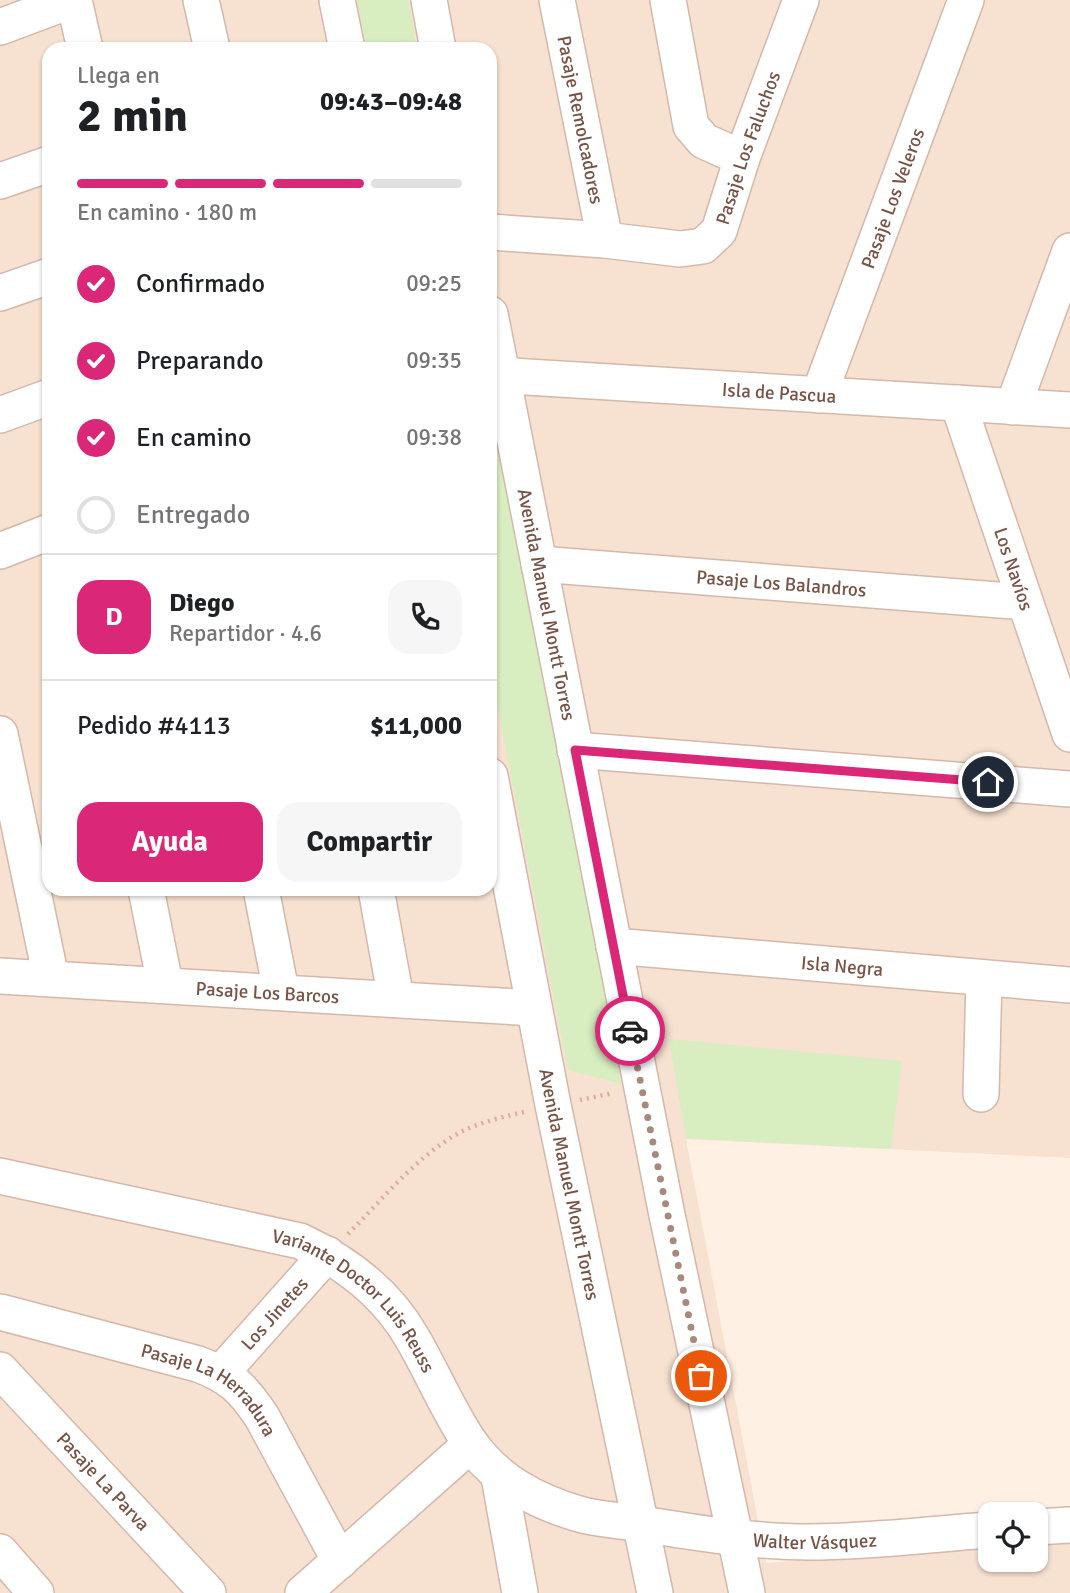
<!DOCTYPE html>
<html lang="es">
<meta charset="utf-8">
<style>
:root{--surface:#fff;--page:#f6f6f6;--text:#202124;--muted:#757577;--line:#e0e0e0;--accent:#db2777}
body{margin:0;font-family:Signika,sans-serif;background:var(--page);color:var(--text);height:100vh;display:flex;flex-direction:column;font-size:26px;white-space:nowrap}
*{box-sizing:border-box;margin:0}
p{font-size:23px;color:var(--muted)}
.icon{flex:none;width:38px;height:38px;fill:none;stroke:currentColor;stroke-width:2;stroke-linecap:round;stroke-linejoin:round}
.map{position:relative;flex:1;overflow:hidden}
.sheet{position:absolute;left:42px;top:42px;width:455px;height:854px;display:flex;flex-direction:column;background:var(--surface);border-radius:21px;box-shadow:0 2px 5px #0004}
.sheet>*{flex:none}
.fabs{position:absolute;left:978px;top:1502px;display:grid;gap:14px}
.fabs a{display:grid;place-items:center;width:70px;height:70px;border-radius:14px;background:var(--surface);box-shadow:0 2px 5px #0004;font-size:35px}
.pin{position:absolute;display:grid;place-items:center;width:60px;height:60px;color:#fff;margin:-30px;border:4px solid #fff;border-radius:50%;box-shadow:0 2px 7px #0007}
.courier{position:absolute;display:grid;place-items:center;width:70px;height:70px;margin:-35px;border:5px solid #db2777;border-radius:50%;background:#fff;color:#222;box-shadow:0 2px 9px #0007}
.head em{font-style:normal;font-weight:700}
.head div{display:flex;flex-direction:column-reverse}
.head{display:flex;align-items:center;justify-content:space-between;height:119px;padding:0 35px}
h1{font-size:46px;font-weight:700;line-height:52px}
.bar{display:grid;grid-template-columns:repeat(4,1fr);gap:10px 7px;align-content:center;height:84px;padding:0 35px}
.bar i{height:9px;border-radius:5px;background:var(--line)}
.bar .on{background:var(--accent)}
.bar p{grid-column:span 4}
.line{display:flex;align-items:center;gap:18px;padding:0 35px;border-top:2px solid var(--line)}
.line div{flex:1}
.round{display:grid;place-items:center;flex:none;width:74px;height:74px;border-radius:21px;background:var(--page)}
ol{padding:0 35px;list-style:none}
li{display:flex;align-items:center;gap:21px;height:77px}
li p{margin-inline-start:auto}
li .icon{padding:7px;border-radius:50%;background:var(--accent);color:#fff;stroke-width:4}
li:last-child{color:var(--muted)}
li i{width:38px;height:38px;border:4px solid var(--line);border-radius:50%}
.primary-button{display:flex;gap:14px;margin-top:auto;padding:14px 35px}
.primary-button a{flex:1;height:80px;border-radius:21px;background:var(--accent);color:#fff;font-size:28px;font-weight:700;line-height:80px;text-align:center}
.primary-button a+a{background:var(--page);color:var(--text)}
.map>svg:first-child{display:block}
</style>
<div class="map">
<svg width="1070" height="1593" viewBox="0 0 1070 1593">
<rect width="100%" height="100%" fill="#fef0e3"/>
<path fill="#f7e1d1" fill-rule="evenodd" d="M0,0h1070v1158l-384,-19 80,424 224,-16v12h46v-15l34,-3v52h-1070zM49,49h441v840h-441z"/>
<path fill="#d8edc0" d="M357,0h51l9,49h-50z
M498,418l64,320 59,346 -53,-14 -78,-403v-247z
M669,1039l233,22 -11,88 -205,-11z"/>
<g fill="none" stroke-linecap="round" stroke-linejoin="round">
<defs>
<g id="minor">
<path d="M74,0l11,49"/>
<path d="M201,0l11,49"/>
<path d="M337,0l10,49"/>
<path d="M429,0l9,49"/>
<path id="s1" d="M557,0l48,240"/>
<path d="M668,0l23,126 13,15 38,17"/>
<path d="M0,27l72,-27"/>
<path d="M0,181l49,-17"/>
<path id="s2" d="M490,232l115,8 75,9 23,-3 16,-15 23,-73 59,-158"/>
<path d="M0,293l49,-17"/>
<path id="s3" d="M490,314l177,901 80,378"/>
<path id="s4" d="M490,378l12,-3 25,2 543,33"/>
<path id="s5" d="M819,395l147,-395"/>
<path id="s6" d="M958,403l112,331"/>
<path d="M1013,407l57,-156"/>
<path d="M0,415l49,-18"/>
<path d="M0,551l49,-19"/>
<path id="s7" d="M539,564l486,38"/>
<path d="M0,734l51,244"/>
<path d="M575,750l495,39"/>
<path id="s8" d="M490,776l63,329 102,488"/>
<path d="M146,889l19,95"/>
<path d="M261,889l20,102"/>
<path d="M376,889l20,110"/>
<path id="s9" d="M614,946l456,39"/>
<path id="s10" d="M0,976l534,32"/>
<path d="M981,1094l3,-116"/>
<path id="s11" d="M0,1176l300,65c45,21 86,52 111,95 21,35 36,73 59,107 27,38 65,58 109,71 20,6 42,6 63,10 55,9 112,18 168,18 60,0 121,-8 180,-12"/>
<path id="s12" d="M0,1312l198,52c32,12 45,24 64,53l78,144"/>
<path id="s13" d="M0,1370l208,223"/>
<path id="s14" d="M221,1373l106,-119"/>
<path d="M499,1477l21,116"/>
<path d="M1036,1527l34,-2"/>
<path d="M0,1552l36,41"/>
<path d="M303,1593l168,-149"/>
</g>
</defs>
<use href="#minor" stroke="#d3b8ab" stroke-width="38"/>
<path stroke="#dbac9b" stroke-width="4.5" stroke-dasharray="2 5" stroke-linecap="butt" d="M580,1100l33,-7
M348,1234c35,-35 66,-75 109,-100 20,-11 45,-17 67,-22"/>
<use href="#minor" stroke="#fff" stroke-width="35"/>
</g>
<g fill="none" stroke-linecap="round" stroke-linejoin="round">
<path stroke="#a8897d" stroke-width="7" stroke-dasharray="0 12.6" d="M630,1031l71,345"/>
<path stroke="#db2777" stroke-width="9" d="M630,1031l-55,-281 413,32"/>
</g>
<g text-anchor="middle" stroke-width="6" stroke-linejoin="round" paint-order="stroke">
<g font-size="19" fill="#795246" stroke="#fff5eb">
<text dy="7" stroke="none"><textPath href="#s1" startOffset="122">Pasaje Remolcadores</textPath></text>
<text dy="7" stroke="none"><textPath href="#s2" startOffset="324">Pasaje Los Faluchos</textPath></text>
<text dy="7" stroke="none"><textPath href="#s5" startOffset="210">Pasaje Los Veleros</textPath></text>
<text dy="7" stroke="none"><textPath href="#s4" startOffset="290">Isla de Pascua</textPath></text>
<text dy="7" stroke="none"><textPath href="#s6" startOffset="175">Los Navíos</textPath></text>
<text dy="7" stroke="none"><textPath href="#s7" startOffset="243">Pasaje Los Balandros</textPath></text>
<text dy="7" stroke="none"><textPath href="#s3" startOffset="296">Avenida Manuel Montt Torres</textPath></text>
<text dy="7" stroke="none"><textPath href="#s9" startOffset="229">Isla Negra</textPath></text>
<text dy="7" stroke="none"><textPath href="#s10" startOffset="268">Pasaje Los Barcos</textPath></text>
<text dy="7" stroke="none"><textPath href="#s8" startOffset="416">Avenida Manuel Montt Torres</textPath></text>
<text dy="7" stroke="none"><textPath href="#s11" startOffset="387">Variante Doctor Luis Reuss</textPath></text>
<text dy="7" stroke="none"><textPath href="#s14" startOffset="80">Los Jinetes</textPath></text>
<text dy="7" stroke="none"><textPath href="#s12" startOffset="228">Pasaje La Herradura</textPath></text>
<text dy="7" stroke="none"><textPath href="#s13" startOffset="152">Pasaje La Parva</textPath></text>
<text dy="7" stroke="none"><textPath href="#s11" startOffset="948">Walter Vásquez</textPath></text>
</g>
</g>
</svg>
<div class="fabs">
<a><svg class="icon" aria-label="locate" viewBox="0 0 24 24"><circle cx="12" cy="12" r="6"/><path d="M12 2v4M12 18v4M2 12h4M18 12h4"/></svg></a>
</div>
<div class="pin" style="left:701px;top:1376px;background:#ea580c"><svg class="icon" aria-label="bag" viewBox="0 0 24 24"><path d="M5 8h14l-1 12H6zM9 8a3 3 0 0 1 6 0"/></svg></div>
<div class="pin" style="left:988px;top:782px;background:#1f2937"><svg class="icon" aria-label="home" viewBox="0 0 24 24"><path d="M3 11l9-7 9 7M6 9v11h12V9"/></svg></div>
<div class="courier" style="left:630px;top:1031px"><svg class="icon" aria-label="car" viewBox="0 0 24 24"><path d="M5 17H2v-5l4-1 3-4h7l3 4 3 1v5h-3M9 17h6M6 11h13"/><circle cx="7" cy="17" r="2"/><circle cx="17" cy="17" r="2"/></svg></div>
<section class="sheet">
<div class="head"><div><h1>2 min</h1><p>Llega en</p></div><em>09:43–09:48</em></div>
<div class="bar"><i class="on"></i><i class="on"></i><i class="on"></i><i></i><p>En camino · 180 m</p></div>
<ol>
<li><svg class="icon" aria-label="check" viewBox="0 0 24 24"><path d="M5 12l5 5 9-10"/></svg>Confirmado<p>09:25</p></li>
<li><svg class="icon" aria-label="check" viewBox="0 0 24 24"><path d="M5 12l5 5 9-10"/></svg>Preparando<p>09:35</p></li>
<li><svg class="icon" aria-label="check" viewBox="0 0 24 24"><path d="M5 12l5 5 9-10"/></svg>En camino<p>09:38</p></li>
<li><i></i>Entregado</li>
</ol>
<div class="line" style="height:126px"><b class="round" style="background:var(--accent);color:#fff">D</b><div><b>Diego</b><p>Repartidor · 4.6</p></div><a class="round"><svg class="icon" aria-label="phone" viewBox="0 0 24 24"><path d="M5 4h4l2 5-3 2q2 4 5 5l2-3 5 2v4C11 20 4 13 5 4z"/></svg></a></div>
<div class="line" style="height:91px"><div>Pedido #4113</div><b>$11,000</b></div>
<div class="primary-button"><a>Ayuda</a><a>Compartir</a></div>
</section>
</div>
